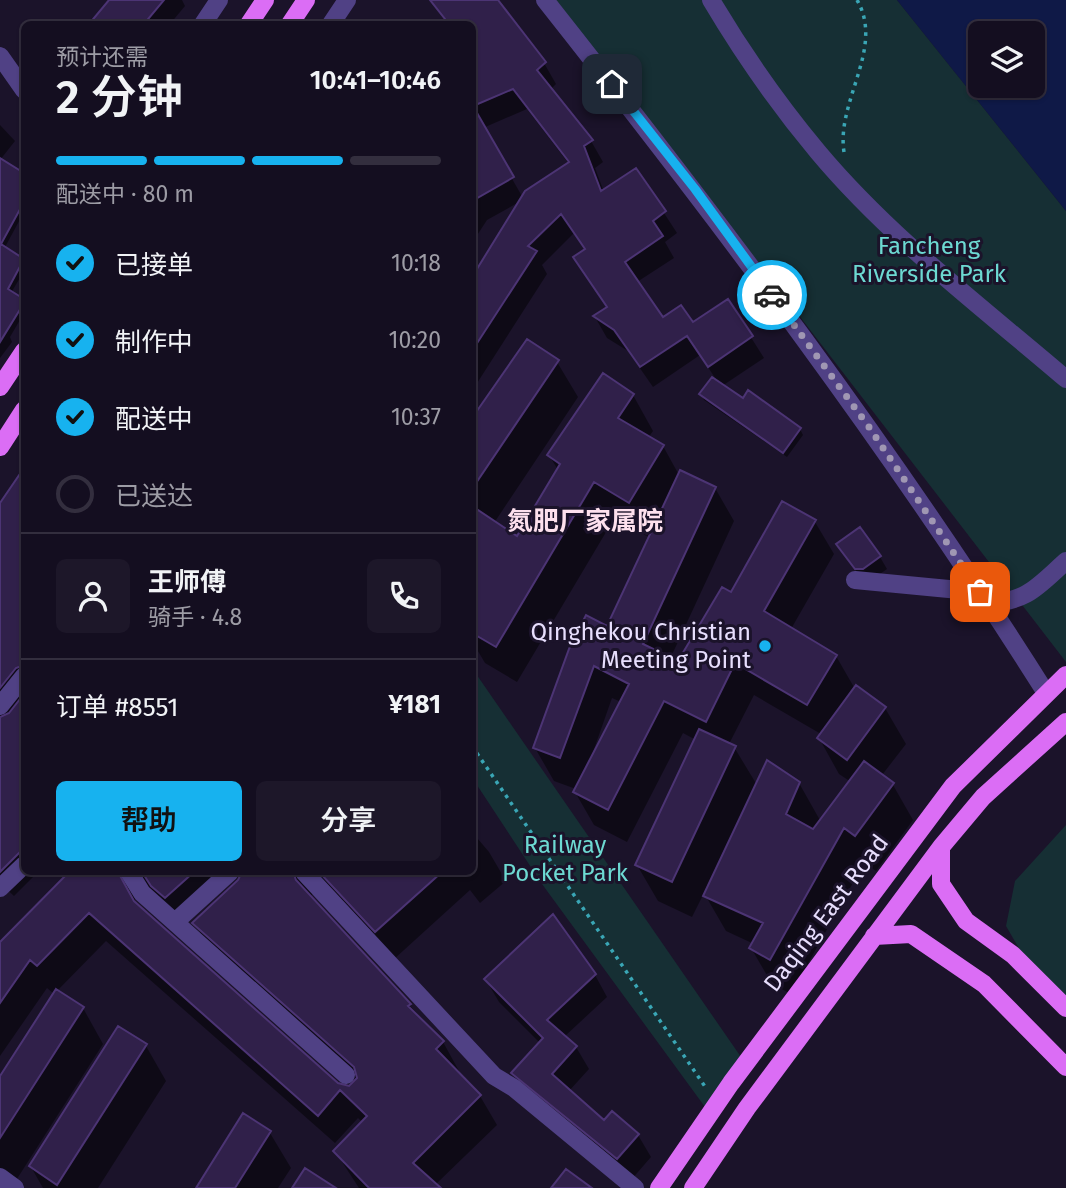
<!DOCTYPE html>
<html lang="zh">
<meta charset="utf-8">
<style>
:root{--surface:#140e20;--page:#1d1729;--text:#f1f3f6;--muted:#9d9ca5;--line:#332e3e;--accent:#17b2ef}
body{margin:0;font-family:"Fira Sans","Noto Sans SC",sans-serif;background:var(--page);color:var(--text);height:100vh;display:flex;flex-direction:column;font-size:26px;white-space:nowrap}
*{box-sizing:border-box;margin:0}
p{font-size:23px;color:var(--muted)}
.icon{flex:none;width:38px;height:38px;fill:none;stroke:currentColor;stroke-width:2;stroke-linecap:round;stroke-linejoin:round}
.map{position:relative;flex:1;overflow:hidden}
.side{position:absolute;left:21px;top:21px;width:455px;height:854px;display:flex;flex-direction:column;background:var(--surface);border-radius:10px;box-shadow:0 2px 5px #0004,0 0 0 2px var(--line)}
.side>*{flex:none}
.fabs{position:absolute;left:968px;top:21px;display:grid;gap:14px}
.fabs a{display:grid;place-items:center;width:77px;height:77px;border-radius:10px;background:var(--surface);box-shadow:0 2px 5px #0004,0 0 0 2px var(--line);font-size:35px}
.pin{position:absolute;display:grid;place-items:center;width:60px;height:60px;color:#fff;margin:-30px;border-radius:14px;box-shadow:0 4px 10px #0006}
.courier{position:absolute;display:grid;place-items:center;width:70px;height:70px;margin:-35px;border:5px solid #17b2ef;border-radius:50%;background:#fff;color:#222;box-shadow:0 2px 9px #0007}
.headline em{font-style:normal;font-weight:600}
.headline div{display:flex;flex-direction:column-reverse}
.headline{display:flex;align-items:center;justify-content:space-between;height:119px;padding:0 35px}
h1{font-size:46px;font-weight:600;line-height:52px}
.bar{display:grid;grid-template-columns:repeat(4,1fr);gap:10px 7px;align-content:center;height:84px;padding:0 35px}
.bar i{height:9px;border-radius:5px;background:var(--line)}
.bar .active{background:var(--accent)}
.bar p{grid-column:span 4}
.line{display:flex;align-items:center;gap:18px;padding:0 35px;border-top:2px solid var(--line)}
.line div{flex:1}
.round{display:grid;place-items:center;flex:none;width:74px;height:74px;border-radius:10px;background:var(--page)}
ol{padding:0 35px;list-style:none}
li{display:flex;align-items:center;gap:21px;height:77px}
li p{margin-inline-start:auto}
li .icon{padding:7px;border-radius:50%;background:var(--accent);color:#111;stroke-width:4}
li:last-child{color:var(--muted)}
li i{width:38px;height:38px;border:4px solid var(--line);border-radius:50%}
.cta{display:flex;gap:14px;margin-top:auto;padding:14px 35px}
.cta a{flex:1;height:80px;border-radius:10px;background:var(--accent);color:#111;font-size:28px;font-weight:600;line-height:80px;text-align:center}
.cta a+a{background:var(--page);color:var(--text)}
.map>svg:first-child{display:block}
</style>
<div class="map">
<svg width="1066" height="1188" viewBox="0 0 1066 1188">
<rect width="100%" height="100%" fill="#1b132a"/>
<path fill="#162f34" d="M556,0h341l169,211v451z
M472,668l269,389 -36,50 -163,-223 -69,-105z
M1066,825v181l-38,-42 -22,-38 9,-45z"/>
<path fill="#0f1947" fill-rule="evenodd" d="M897,0h169v211zM980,33h52v53h-52z"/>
<path fill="#0007" fill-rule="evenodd" d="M112,0h70l3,6 -15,18h-79z
M440,0h55l49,63 12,21 -6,6 41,51 12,21 -8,6 9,24 32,-22 41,63 -12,9 9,16 -37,24 26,37 30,6 35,-24 36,57 -42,28 21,15 57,28 3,6 -16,22 -83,-57 -3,-6 18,-10 -19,-29 -47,32 -25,-36 -21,-13 -12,-21 13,-9 -33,-51 11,-7 -12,-17 -32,32 5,9 -75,117v-113l49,-77 -34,19 -15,23v-219h-25l-12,-20zM527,109l42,55 -46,34 -40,-70z
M0,125l15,16 -15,19 24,15v37l-20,37 20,13v9l-13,22 13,8v12l-14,24 2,5 -12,16z
M557,362l21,35 -84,126 23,16 41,-69 -9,-15 84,-60 20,36 -5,7 15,8 16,29 36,13 19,33 -64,138 9,5 52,-70 84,-72 19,32 -43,75 45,27 19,33 30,19 21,36 -24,31 11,10 20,35 -37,51 -12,-8 -73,131 -19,-10 -21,-36 3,-4 -28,-13 -22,-38 -12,24 -34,-16 -21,-36 59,-125 -13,-7 -56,109 -33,-17 -19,-33 1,-3 -22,-8 -19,-33 73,-120 42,-90 -35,-21 -98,165 -32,-19 -13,-22v-220zM754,695l67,39 -2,4 20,36 12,8 -30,40 -22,-39 -42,2 -23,-38 -5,-3zM612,698l9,4 -26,51 -2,-1z
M24,471v401h14l-24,24 -14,-13v-377z
M839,545l41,12 7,12 -17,12h-7z
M472,832l17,20 17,29 -26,22 -10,-13 -77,70 -80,-68 -2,5 132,145 16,29 -2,2 23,23 17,29 -62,60 3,3h-79l-24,-37 28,-28 -5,-5 -23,25 -229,-202 -50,51 27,16 20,36 -88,138 -15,-10v-93l54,-85 -7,-6 -47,68v-112l71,-72h170l-59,54 -30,-36 -7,-1 -10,6v9l203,181 13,2 5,-6 -145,-129 -16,-29 44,-42 4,-9h229z
M595,975l12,22 -43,40 12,10 13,22 -20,22 35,31 8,-9 26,22 13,22 -20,23 -105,-85 -13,-22 27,-30 -41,-41 -13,-22z
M146,1046l20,35 -68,107h-55l-12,-21z
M244,1116l26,17 21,35 -13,20h-80z"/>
<path fill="#30204a" stroke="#4c3474" stroke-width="2" d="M109,0h55l-20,24h-55z
M430,0h68l48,62 -9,8 56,70 -9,6 17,45 35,-23 30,43 -13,10 10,15 -38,26 38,55 18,-12 12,17 35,-23 25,37 -45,31 -21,-31 -47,31 -26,-37 -21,-14 14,-9 -34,-50 12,-8 -24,-35 -33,32 9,5 -65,100v-74l53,-86 44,-29 -56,-73 -40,17 41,71 -42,24v-177h-23z
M0,158l24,15v29l-23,42 23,15 -16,30 16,10v4l-24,39z
M527,339l32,21 -87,129v-71z
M603,373l31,21 -16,24 46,27 -35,58 -35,-21 -98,165 -24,-14v-127l45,30 43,-72 -13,-9z
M712,377l31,21 5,-8 53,38 -18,25 -84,-59z
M24,468v197l-8,3 -16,20v-185z
M680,470l36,17 -73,157 35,17 44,-74 9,5 51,-91 34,19 -52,91 73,44 -30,50 -72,-42 -29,59 -42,-21 -56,109 -35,-18 56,-108 -35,-18 -34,92 -27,-10 36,-99 17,-34 21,11z
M860,527l21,29 -18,13h-8l-19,-25z
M856,685l30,22 -39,53 -30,-22z
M24,694v154l-24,24v-155l9,-4z
M699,729l37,17 -64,136 -37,-17z
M767,760l33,22 -14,32 27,15 51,-68 30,22 -39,53 -11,-8 -74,132 -21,-12 14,-25 -60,-27z
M69,872h49l16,29 204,182 11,3 8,-8 -3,-11 -162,-144 46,-43 4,-8h51l3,8 115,124 -3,2 36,35 -8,8 45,46 -68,68 28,25h-72l-36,-37 34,-35 -27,-26 -22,26 -229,-203 -52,53 -7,-6 -30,43v-61z
M142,872h52l-29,26 -14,-12z
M319,872h123l-67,60z
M553,914l43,60 -49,46 30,26 -25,28 52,46 8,-9 27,23 -22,25 -106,-86 32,-35 -59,-59z
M56,989l28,18 -84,131v-62z
M118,1026l29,18 -90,141 -28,-19z
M243,1113l28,18 -36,57h-39z
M305,1168l31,20h-44z
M566,1169l26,19h-41z"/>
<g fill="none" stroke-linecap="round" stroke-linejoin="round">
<path stroke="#3aa6b5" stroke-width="3.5" stroke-dasharray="3.5 5" stroke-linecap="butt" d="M844,152c-8,-51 41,-104 13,-152
M472,746l234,342"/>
<path stroke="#504185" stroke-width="18" d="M545,0c177,224 349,452 501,693
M711,0c32,54 67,104 107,152 72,86 164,155 248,227
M203,24l16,-24
M331,24l16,-24
M0,56l24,34
M855,580l125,12
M988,603c39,-1 50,-17 78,-42
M0,706l24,-30
M129,872l13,21 204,182
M304,872l190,204 20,12 121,100
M0,888l24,-23
M175,922l55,-50
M0,1177l15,11"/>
<path stroke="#db6df5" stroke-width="18" d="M249,24l16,-24
M290,24l16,-24
M0,387l24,-36
M0,447l24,-37
M941,847v37l25,37 47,34 53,53
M874,936l37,-2 73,50 82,83
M659,1188l72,-105 222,-297 113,-111
M693,1188l54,-80 194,-261 42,-50 83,-75"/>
</g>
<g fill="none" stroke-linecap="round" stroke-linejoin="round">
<path stroke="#a097b3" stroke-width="7" stroke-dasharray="0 12.6" d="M772,295l97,132 111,165"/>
<path stroke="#17b2ef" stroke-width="9" d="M612,84l83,105 77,106"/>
</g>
<circle fill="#17b2ef" stroke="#1b132a" stroke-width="2.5" cx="765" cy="646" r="7"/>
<g text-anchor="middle" stroke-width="6" stroke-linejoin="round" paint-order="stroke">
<g font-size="24" fill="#6dd9d2" stroke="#1b132a">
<text x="929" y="254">Fancheng<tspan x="929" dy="28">Riverside Park</tspan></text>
<text x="565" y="853">Railway<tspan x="565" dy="28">Pocket Park</tspan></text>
</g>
<g font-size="24" fill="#e7defd" stroke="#1b132a" text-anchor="end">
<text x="751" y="640">Qinghekou Christian<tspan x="751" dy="28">Meeting Point</tspan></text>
</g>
<g font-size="24" fill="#e7defd" stroke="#1b132a">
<text transform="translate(826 913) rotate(-53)" y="8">Daqing East Road</text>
</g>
<g font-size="26" font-weight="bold" fill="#fde0ed" stroke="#1b132a">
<text x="585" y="530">氮肥厂家属院</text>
</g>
</g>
</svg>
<div class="fabs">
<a><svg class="icon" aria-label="layers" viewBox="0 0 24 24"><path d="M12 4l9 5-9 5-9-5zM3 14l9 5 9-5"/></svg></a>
</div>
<div class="pin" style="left:980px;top:592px;background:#ea580c"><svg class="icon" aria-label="bag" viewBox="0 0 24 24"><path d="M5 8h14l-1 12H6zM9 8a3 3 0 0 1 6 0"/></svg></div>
<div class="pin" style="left:612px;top:84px;background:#1f2937"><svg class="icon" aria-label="home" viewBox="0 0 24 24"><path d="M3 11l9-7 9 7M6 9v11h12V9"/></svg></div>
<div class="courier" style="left:772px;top:295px"><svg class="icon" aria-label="car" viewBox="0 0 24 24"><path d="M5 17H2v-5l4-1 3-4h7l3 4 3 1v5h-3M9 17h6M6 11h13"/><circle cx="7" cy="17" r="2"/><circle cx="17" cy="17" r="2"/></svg></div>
<section class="side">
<div class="headline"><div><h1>2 分钟</h1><p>预计还需</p></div><em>10:41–10:46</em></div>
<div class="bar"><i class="active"></i><i class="active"></i><i class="active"></i><i></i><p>配送中 · 80 m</p></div>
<ol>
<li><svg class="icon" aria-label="check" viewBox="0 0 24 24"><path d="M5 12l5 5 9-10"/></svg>已接单<p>10:18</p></li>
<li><svg class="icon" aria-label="check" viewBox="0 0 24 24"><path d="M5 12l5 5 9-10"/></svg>制作中<p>10:20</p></li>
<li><svg class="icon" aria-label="check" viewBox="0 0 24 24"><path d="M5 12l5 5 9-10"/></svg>配送中<p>10:37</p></li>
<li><i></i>已送达</li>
</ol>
<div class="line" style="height:126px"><a class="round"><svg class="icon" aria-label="person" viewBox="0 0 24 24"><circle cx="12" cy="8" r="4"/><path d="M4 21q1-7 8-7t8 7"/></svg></a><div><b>王师傅</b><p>骑手 · 4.8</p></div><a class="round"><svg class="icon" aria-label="phone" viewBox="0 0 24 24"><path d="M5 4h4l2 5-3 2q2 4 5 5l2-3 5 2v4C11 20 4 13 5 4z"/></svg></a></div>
<div class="line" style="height:91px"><div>订单 #8551</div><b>¥181</b></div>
<div class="cta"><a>帮助</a><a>分享</a></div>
</section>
</div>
